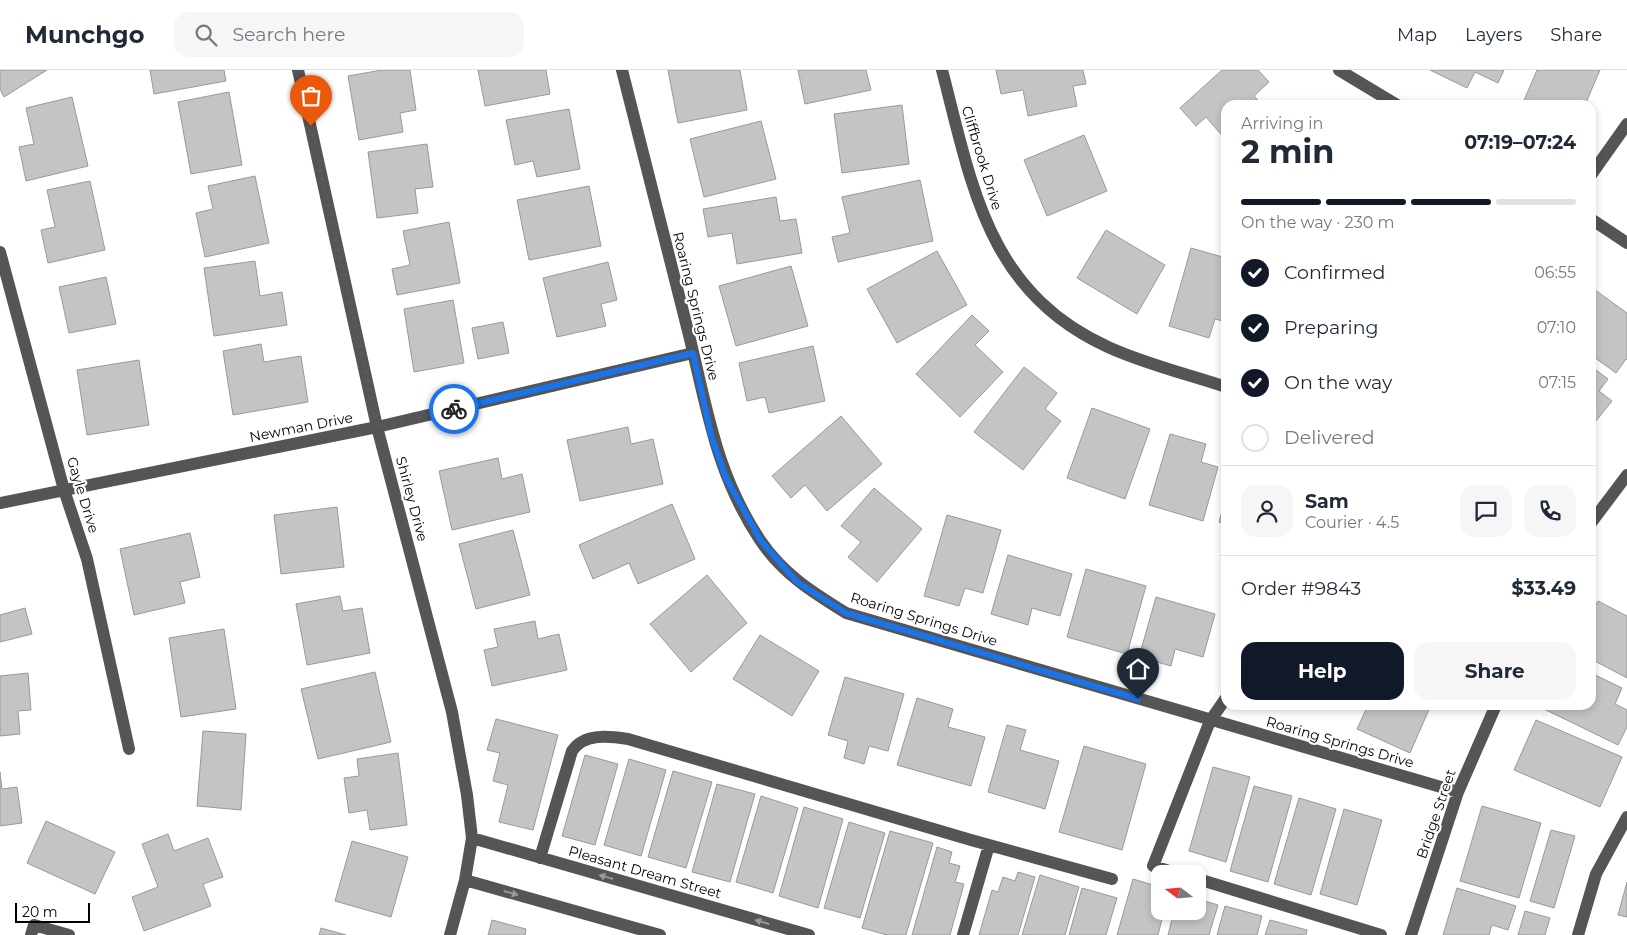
<!DOCTYPE html>
<meta charset="utf-8">
<style>
:root{--surface:#fff;--page:#f6f6f7;--text:#1f2937;--muted:#747a83;--line:#e0e1e3;--accent:#111827}
body{margin:0;font-family:Montserrat,sans-serif;background:var(--page);color:var(--text);height:100vh;display:flex;flex-direction:column;font-size:19px;white-space:nowrap}
*{box-sizing:border-box;margin:0}
p{font-size:16px;color:var(--muted)}
.icon{flex:none;width:28px;height:28px;fill:none;stroke:currentColor;stroke-width:2;stroke-linecap:round;stroke-linejoin:round}
.map{position:relative;flex:1;overflow:hidden}
.details{position:absolute;left:1221px;top:30px;width:375px;height:610px;display:flex;flex-direction:column;background:var(--surface);border-radius:15px;box-shadow:0 2px 8px #0003}
.details>*{flex:none}
.needle{width:32px;rotate:286deg}
.fabs{position:absolute;left:1151px;top:795px;display:grid;gap:10px}
.fabs a{display:grid;place-items:center;width:55px;height:55px;border-radius:10px;background:var(--surface);box-shadow:0 2px 8px #0003;font-size:25px}
.scale{position:absolute;left:15px;bottom:12px;width:75px;box-sizing:border-box;padding-left:5px;border:2px solid #000;border-top:0;font-size:14px;line-height:18px;white-space:nowrap;color:#000;-webkit-text-stroke:4px #fff;paint-order:stroke}
.pin{position:absolute;display:grid;place-items:center;width:42px;height:42px;color:#fff;margin:-51px -21px;border-radius:50% 50% 50% 0;rotate:-45deg;box-shadow:0 0 5px #0007}
.pin .icon{rotate:45deg}
.courier{position:absolute;display:grid;place-items:center;width:50px;height:50px;margin:-25px;border:4px solid #1a73e8;border-radius:50%;background:#fff;color:#222;box-shadow:0 1px 6px #0007}
.summary em{font-style:normal;font-weight:700}
.summary div{display:flex;flex-direction:column-reverse}
.summary{display:flex;align-items:center;justify-content:space-between;height:85px;padding:0 20px}
h1{font-size:32px;font-weight:700;line-height:38px}
.bar{display:grid;grid-template-columns:repeat(4,1fr);gap:8px 5px;align-content:center;height:60px;padding:0 20px}
.bar i{height:6px;border-radius:4px;background:var(--line)}
.bar .on{background:var(--accent)}
.bar p{grid-column:span 4}
.line{display:flex;align-items:center;gap:12px;padding:0 20px;border-top:1px solid var(--line)}
.line div{flex:1}
.round{display:grid;place-items:center;flex:none;width:52px;height:52px;border-radius:15px;background:var(--page)}
ol{padding:0 20px;list-style:none}
li{display:flex;align-items:center;gap:15px;height:55px}
li p{margin-inline-start:auto}
li .icon{padding:5px;border-radius:50%;background:var(--accent);color:#fff;stroke-width:4}
li:last-child{color:var(--muted)}
li i{width:28px;height:28px;border:2px solid var(--line);border-radius:50%}
.cta{display:flex;gap:10px;margin-top:auto;padding:10px 20px}
.cta a{flex:1;height:58px;border-radius:15px;background:var(--accent);color:#fff;font-size:20px;font-weight:700;line-height:58px;text-align:center}
.cta a+a{background:var(--page);color:var(--text)}
header{display:flex;align-items:center;gap:30px;box-sizing:border-box;height:70px;padding:0 25px;background:var(--surface);border-bottom:1px solid var(--line)}
header strong{font-size:24px}
nav{display:flex;gap:28px;margin-inline-start:auto;font-size:18px}
.search{width:350px;height:45px;background:var(--page);display:flex;align-items:center;gap:12px;box-sizing:border-box;padding:0 18px;border-radius:15px;color:var(--muted);font-size:19px}
.map>svg:first-child{display:block}
</style>
<header>
<strong>Munchgo</strong>
<div class="search"><svg class="icon" aria-label="search" viewBox="0 0 24 24"><circle cx="10" cy="10" r="6"/><path d="M15 15l6 6"/></svg>Search here</div>
<nav><a>Map</a><a>Layers</a><a>Share</a></nav>
</header>
<div class="map">
<svg width="1627" height="865" viewBox="0 0 1627 865">
<rect width="100%" height="100%" fill="#fff"/>
<path fill="#c4c4c4" stroke="#999" d="M0,0h47l-43,27 -4,-8z
M150,0h74l2,11 -72,13z
M382,0h28l6,40 -16,3 3,19 -44,8 -11,-64z
M478,0h68l4,24 -65,12z
M668,0h72l7,40 -69,13z
M798,0h68l5,20 -66,14z
M996,0h87l3,14 -13,2 4,20 -49,10 -5,-26 -22,4z
M1222,0h36l11,12 -15,14 8,9h-36v35l-20,-23 -10,9 -16,-18z
M1430,0h74l-6,13 -23,-11 -8,16z
M1537,0h63l-15,35h-63z
M229,22l13,73 -51,9 -13,-72z
M72,27l16,69 -62,15 -7,-34 15,-3 -8,-36z
M902,35l7,59 -67,9 -8,-59z
M569,39l11,60 -43,8 -4,-16 -18,4 -9,-45z
M761,51l15,58 -72,18 -14,-58z
M1084,65l23,56 -60,25 -23,-56z
M427,74l6,43 -18,2 3,24 -41,5 -9,-66z
M255,106l14,67 -64,14 -9,-44 17,-4 -5,-23z
M920,110l13,61 -95,21 -6,-25 18,-4 -8,-36z
M90,111l15,69 -57,13 -7,-33 14,-3 -8,-37z
M589,116l12,60 -72,14 -12,-60z
M776,127l4,24 16,-2 6,34 -65,11 -5,-31 -24,4 -5,-28z
M449,152l11,61 -63,12 -5,-26 18,-4 -7,-34z
M1106,160l59,35 -28,49 -60,-36z
M1191,178l35,10v64l-11,-3 -6,19 -40,-12z
M937,181l30,54 -70,38 -30,-54z
M255,191l5,35 22,-4 5,33 -73,11 -10,-68z
M608,192l9,38 -16,4 5,22 -49,11 -14,-59z
M791,196l17,60 -72,20 -17,-60z
M106,207l10,47 -47,9 -10,-46z
M1591,217l36,26v47l-1,-1 -10,14 -25,-18z
M453,230l11,63 -50,9 -10,-63z
M972,245l17,16 -14,14 28,27 -43,45 -44,-43z
M503,252l6,31 -31,6 -6,-31z
M261,274l3,18 37,-6 7,46 -75,13 -10,-64z
M813,276l12,55 -56,12 -4,-16 -18,4 -8,-38z
M139,290l10,65 -62,10 -10,-65z
M1024,297l33,26 -12,16 16,12 -38,49 -49,-38z
M1592,297l16,12 -9,12 13,10 -21,26z
M1092,338l58,21 -25,70 -58,-21z
M841,346l41,48 -55,47 -22,-26 -14,13 -19,-22z
M628,357l3,17 22,-5 10,45 -83,17 -13,-61z
M1170,364l36,10 -5,18 17,5 -15,54 -54,-16z
M498,388l4,21 20,-5 8,38 -78,18 -13,-59z
M874,418l48,41 -45,53 -29,-25 13,-15 -20,-16z
M1226,427v27l-7,-2z
M672,434l23,55 -57,25 -9,-21 -36,16 -14,-34z
M337,437l7,60 -63,7 -7,-59z
M947,445l54,15 -18,63 -18,-5 -6,18 -35,-10z
M513,460l17,65 -54,14 -17,-65z
M190,463l10,44 -20,5 5,21 -51,12 -14,-66z
M1008,485l64,19 -12,42 -28,-8 -4,17 -37,-11z
M1086,499l60,17 -19,68 -60,-17z
M707,505l40,48 -56,49 -41,-48z
M340,526l3,15 19,-3 8,45 -63,12 -11,-61z
M1156,527l59,17 -12,43 -28,-8 -4,17 -32,-9z
M1598,531l29,15v62l-36,-19v-46z
M25,538l7,26 -32,8v-27z
M535,551l3,18 21,-5 8,36 -75,16 -8,-36 14,-3 -4,-18z
M224,559l12,80 -55,8 -12,-79z
M760,565l59,36 -27,45 -59,-37z
M375,602l16,70 -73,17 -17,-70z
M28,603l3,37 -13,1 2,23 -20,2v-60z
M1591,603l31,15 -7,16 12,6v17l-9,18 -76,-37 2,-3h47z
M845,607l59,17 -16,57 -19,-5 -5,18 -20,-6 4,-17 -20,-6z
M917,628l36,11 -5,18 37,10 -14,49 -74,-21z
M1368,635h63l-21,48 -53,-24z
M496,649l62,16 -25,95 -34,-8 9,-37 -15,-4 7,-28 -13,-3z
M1536,650l86,37 -22,50 -86,-37z
M1007,655l19,5 -6,20 39,11 -14,48 -57,-17z
M203,661l43,3 -5,76 -44,-4z
M1084,676l62,18 -24,86 -63,-18z
M398,683l9,72 -37,5 -3,-20 -18,3 -5,-35 15,-2 -2,-17z
M585,685l33,9 -23,81 -33,-9z
M629,689l37,11 -25,86 -37,-11z
M1213,697l37,10 -24,85 -37,-11z
M673,701l39,11 -26,86 -38,-11z
M0,702l2,17 15,-2 5,36 -22,3z
M717,714l38,10 -25,88 -38,-10z
M1254,716l38,10 -24,86 -38,-11z
M761,726l37,12 -25,85 -37,-11z
M1299,728l37,11 -25,86 -37,-11z
M1482,736l59,17 -22,75 -59,-17z
M804,737l39,12 -25,89 -39,-12z
M1344,739l38,11 -25,85 -37,-11z
M46,751l69,31 -20,42 -68,-31z
M849,752l36,11 -25,85 -36,-10z
M1551,760l24,6 -21,72 -24,-7z
M890,761l43,12 -27,92h-19l-25,-7z
M168,764l6,17 34,-13 15,39 -20,7 8,22 -67,25 -12,-34 26,-10 -16,-43z
M352,771l56,16 -17,60 -56,-16z
M937,777l15,5 -3,11 11,3 -5,16 9,2 -14,51h-38z
M1018,802l17,5 -17,58h-39l13,-45 6,2 5,-15 12,4z
M1040,805l39,12 -14,48h-43z
M1133,809l27,8v24h4l-6,24h-41z
M1627,812v35l-9,-2z
M1082,818l35,10 -11,37h-37z
M1457,818l59,18 -8,24 -16,-5 -3,10h-46z
M1198,829l20,6 -9,30h-41l6,-24h24z
M1225,836l37,10 -5,19h-40z
M1525,841l25,7 -5,17h-27z
M492,850l34,9 -1,6h-37z
M1270,850l37,10 -1,5h-41z
M321,858l25,7h-27z"/>
<g fill="none" stroke-linecap="round" stroke-linejoin="round">
<path stroke="#555" stroke-width="12" d="M298,0l79,357 75,285 15,83 5,43 -7,42 -15,55
M622,0c22,87 44,174 66,261 19,76 27,141 72,209 23,34 52,52 86,73l612,179
M942,0c30,115 45,222 166,277 37,17 79,27 118,40
M1339,0l58,35
M1591,105l36,-51
M1591,149l36,24
M0,182l64,238 23,69 42,190
M0,433l377,-76 316,-74
M1591,453l36,-48
M472,768l337,97
M540,788l32,-107c12,-18 37,-15 56,-12l343,101 141,39
M1179,804l-26,-8 57,-145 16,-23
M1198,809l183,56
M465,810l195,55
M31,865l3,-10 35,10
M963,865l26,-90
M1411,865l47,-143 38,-87
M1578,865l18,-61 31,-57"/>
</g>
<defs><path id="oneway-solid" d="M-6-.8H1V-3.2L6.5 0L1 3.2V.8H-6Z" transform="scale(1.25)"/></defs>
<g fill="#999">
<use href="#oneway-solid" transform="translate(606 807) rotate(-164)"/>
<use href="#oneway-solid" transform="translate(511 823) rotate(16)"/>
<use href="#oneway-solid" transform="translate(762 852) rotate(-164)"/>
</g>
<g fill="none" stroke-linecap="round" stroke-linejoin="round">
<path stroke="#595959" stroke-width="5" stroke-dasharray="0 9" d="M311,56l67,301 76,-18"/>
<path stroke="#1a73e8" stroke-width="6" d="M454,339l239,-56 18,82 15,43 35,63 36,41 49,31 292,86"/>
</g>
<g text-anchor="middle" stroke-width="4.5" stroke-linejoin="round" paint-order="stroke">
<g font-size="14" fill="#000" stroke="#fff">
<text transform="translate(982 88) rotate(73)" y="5">Cliffbrook Drive</text>
<text transform="translate(696 236) rotate(76)" y="5">Roaring Springs Drive</text>
<text transform="translate(301 357) rotate(-11)" y="5">Newman Drive</text>
<text transform="translate(83 425) rotate(73)" y="5">Gayle Drive</text>
<text transform="translate(412 429) rotate(75)" y="5">Shirley Drive</text>
<text transform="translate(924 549) rotate(17)" y="5">Roaring Springs Drive</text>
<text transform="translate(1340 672) rotate(16)" y="5">Roaring Springs Drive</text>
<text transform="translate(1436 744) rotate(-71)" y="5">Bridge Street</text>
<text transform="translate(645 802) rotate(16)" y="5">Pleasant Dream Street</text>
</g>
</g>
</svg>
<div class="fabs">
<a><svg class="needle" viewBox="-14 -14 28 28"><path d="M0-13l5 13h-10z" fill="#e53935"/><path d="M0 13l5-13h-10z" fill="#747a83"/></svg></a>
</div>
<div class="scale">20 m</div>
<div class="pin" style="left:311px;top:56px;background:#ea580c"><svg class="icon" aria-label="bag" viewBox="0 0 24 24"><path d="M5 8h14l-1 12H6zM9 8a3 3 0 0 1 6 0"/></svg></div>
<div class="pin" style="left:1138px;top:629px;background:#1f2937"><svg class="icon" aria-label="home" viewBox="0 0 24 24"><path d="M3 11l9-7 9 7M6 9v11h12V9"/></svg></div>
<div class="courier" style="left:454px;top:339px"><svg class="icon" aria-label="bike" viewBox="0 0 24 24"><circle cx="6" cy="16" r="4"/><circle cx="18" cy="16" r="4"/><path d="M6 16l4-8h5l3 8M10 8l3 8H6M13 5h3"/></svg></div>
<section class="details">
<div class="summary"><div><h1>2 min</h1><p>Arriving in</p></div><em>07:19–07:24</em></div>
<div class="bar"><i class="on"></i><i class="on"></i><i class="on"></i><i></i><p>On the way · 230 m</p></div>
<ol>
<li><svg class="icon" aria-label="check" viewBox="0 0 24 24"><path d="M5 12l5 5 9-10"/></svg>Confirmed<p>06:55</p></li>
<li><svg class="icon" aria-label="check" viewBox="0 0 24 24"><path d="M5 12l5 5 9-10"/></svg>Preparing<p>07:10</p></li>
<li><svg class="icon" aria-label="check" viewBox="0 0 24 24"><path d="M5 12l5 5 9-10"/></svg>On the way<p>07:15</p></li>
<li><i></i>Delivered</li>
</ol>
<div class="line" style="height:90px"><a class="round"><svg class="icon" aria-label="person" viewBox="0 0 24 24"><circle cx="12" cy="8" r="4"/><path d="M4 21q1-7 8-7t8 7"/></svg></a><div><b>Sam</b><p>Courier · 4.5</p></div><a class="round"><svg class="icon" aria-label="chat" viewBox="0 0 24 24"><path d="M4 5h16v11H9l-5 4z"/></svg></a><a class="round"><svg class="icon" aria-label="phone" viewBox="0 0 24 24"><path d="M5 4h4l2 5-3 2q2 4 5 5l2-3 5 2v4C11 20 4 13 5 4z"/></svg></a></div>
<div class="line" style="height:65px"><div>Order #9843</div><b>$33.49</b></div>
<div class="cta"><a>Help</a><a>Share</a></div>
</section>
</div>
